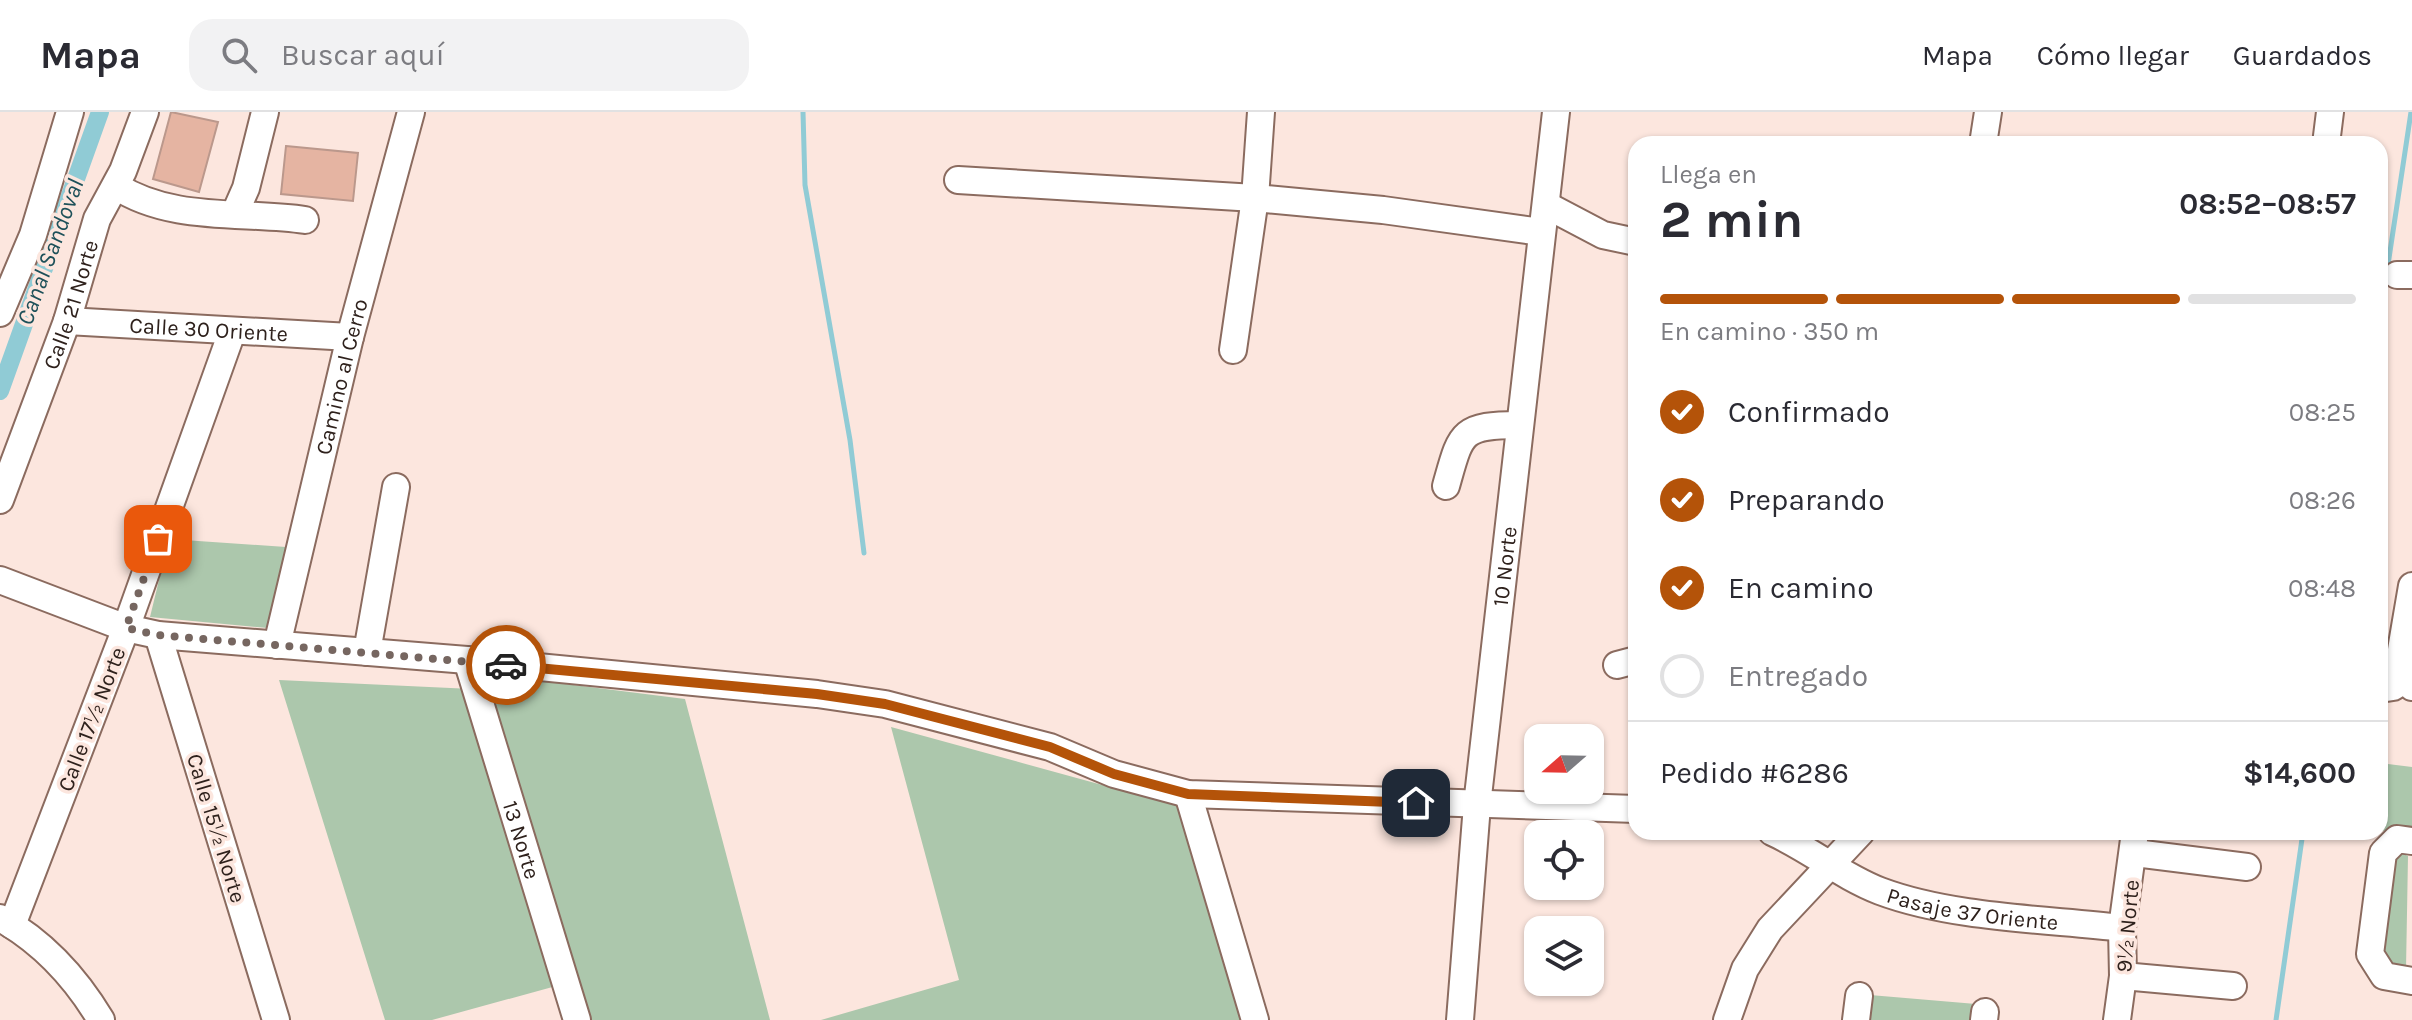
<!DOCTYPE html>
<html lang="es">
<meta charset="utf-8">
<style>
:root{--surface:#fff;--page:#f2f2f3;--text:#2b2b33;--muted:#7c7c81;--line:#e1e1e2;--accent:#b45309}
body{margin:0;font-family:Karla,sans-serif;background:var(--page);color:var(--text);height:100vh;display:flex;flex-direction:column;font-size:30px;white-space:nowrap}
*{box-sizing:border-box;margin:0}
p{font-size:26px;color:var(--muted)}
.icon{flex:none;width:44px;height:44px;fill:none;stroke:currentColor;stroke-width:2;stroke-linecap:round;stroke-linejoin:round}
.map{position:relative;flex:1;overflow:hidden}
.side{position:absolute;left:1628px;top:24px;width:760px;height:704px;display:flex;flex-direction:column;background:var(--surface);border-radius:24px;box-shadow:0 2px 6px #0004}
.side>*{flex:none}
.needle{width:52px;rotate:250deg}
.tools{position:absolute;left:1524px;top:612px;display:grid;gap:16px}
.tools a{display:grid;place-items:center;width:80px;height:80px;border-radius:16px;background:var(--surface);box-shadow:0 2px 6px #0004;font-size:40px}
.pin{position:absolute;display:grid;place-items:center;width:68px;height:68px;color:#fff;margin:-34px;border-radius:16px;box-shadow:0 4px 12px #0006}
.courier{position:absolute;display:grid;place-items:center;width:80px;height:80px;margin:-40px;border:6px solid #b45309;border-radius:50%;background:#fff;color:#222;box-shadow:0 2px 10px #0007}
.head em{font-style:normal;font-weight:700}
.head div{display:flex;flex-direction:column-reverse}
.head{display:flex;align-items:center;justify-content:space-between;height:136px;padding:0 32px}
h1{font-size:52px;font-weight:700;line-height:60px}
.bar{display:grid;grid-template-columns:repeat(4,1fr);gap:12px 8px;align-content:center;height:96px;padding:0 32px}
.bar i{height:10px;border-radius:6px;background:var(--line)}
.bar .on{background:var(--accent)}
.bar p{grid-column:span 4}
.line{display:flex;align-items:center;gap:20px;padding:0 32px;border-top:2px solid var(--line)}
.line div{flex:1}
ol{padding:0 32px;list-style:none}
li{display:flex;align-items:center;gap:24px;height:88px}
li p{margin-inline-start:auto}
li .icon{padding:8px;border-radius:50%;background:var(--accent);color:#fff;stroke-width:4}
li:last-child{color:var(--muted)}
li i{width:44px;height:44px;border:4px solid var(--line);border-radius:50%}
header{display:flex;align-items:center;gap:48px;box-sizing:border-box;height:112px;padding:0 40px;background:var(--surface);border-bottom:2px solid var(--line)}
header strong{font-size:38px}
nav{display:flex;gap:44px;margin-inline-start:auto;font-size:28px}
.search{width:560px;height:72px;background:var(--page);display:flex;align-items:center;gap:20px;box-sizing:border-box;padding:0 28px;border-radius:24px;color:var(--muted);font-size:30px}
.map>svg:first-child{display:block}
</style>
<header>
<strong>Mapa</strong>
<div class="search"><svg class="icon" aria-label="search" viewBox="0 0 24 24"><circle cx="10" cy="10" r="6"/><path d="M15 15l6 6"/></svg>Buscar aquí</div>
<nav><a>Mapa</a><a>Cómo llegar</a><a>Guardados</a></nav>
</header>
<div class="map">
<svg width="2412" height="908" viewBox="0 0 2412 908">
<rect width="100%" height="100%" fill="#fce6de"/>
<path fill="#acc7ac" d="M169,427l117,8 -18,81 -118,-11z
M478,561l207,26 85,321h-185z
M279,568l193,9 95,294 -135,37h-47z
M891,615l295,81 58,212h-423l138,-40z
M2380,651l32,4v59c-14,-1 -32,7 -38,6h6z
M2396,739l12,5 -2,113 -19,-1 -10,-17z
M1870,883l106,9 -1,16h-107z"/>
<g fill="none" stroke-linecap="round" stroke-linejoin="round">
<path stroke="#90cbd5" stroke-width="5" d="M803,0l2,73 45,255 14,113
M2380,206l31,-206
M2276,908l27,-188"/>
<path stroke="#90cbd5" stroke-width="18" d="M0,279l100,-279"/>
</g>
<path fill="#e5b4a2" stroke="#bb988c" stroke-width="2" d="M171,0l47,10 -19,70 -46,-13z
M286,34l72,7 -5,48 -72,-7z"/>
<g fill="none" stroke-linecap="round" stroke-linejoin="round">
<defs>
<g id="minor">
<path d="M1983,32l5,-32"/>
<path d="M2326,32l4,-32"/>
<path d="M958,68l297,18 128,12 158,22"/>
<path d="M116,74c55,36 126,25 189,34"/>
<path d="M1546,93l57,30 33,7"/>
<path d="M235,101l11,-25 19,-76"/>
<path d="M2397,163h15"/>
<path d="M0,201l33,-78 37,-123"/>
<path id="s1" d="M67,209l283,16"/>
<path d="M1233,238l22,-152 6,-86"/>
<path d="M1446,374c15,-53 14,-61 73,-61"/>
<path id="s2" d="M0,388l67,-179 30,-102 26,-48 22,-59"/>
<path d="M0,468l126,48 32,7 309,25 350,34 68,10 165,43 64,27 74,20 448,15"/>
<path d="M2412,474l-13,76 2,12 11,13"/>
<path d="M158,523l118,385"/>
<path id="s3" d="M277,533l73,-308 61,-225"/>
<path d="M367,540l29,-165"/>
<path id="s4" d="M467,548l110,360"/>
<path d="M1617,553l19,-5"/>
<path d="M2380,577l13,-2 11,-7"/>
<path d="M1188,682l67,226"/>
<path id="s5" d="M1772,720c38,17 69,44 108,59 72,27 165,28 242,37"/>
<path d="M2412,729l-15,-2 -14,14 -13,101 14,22 28,5"/>
<path d="M2135,741l112,14"/>
<path d="M0,806c43,24 76,60 101,102"/>
<path d="M12,813l114,-297 106,-296"/>
<path d="M2123,864l110,10"/>
<path id="s6" d="M1460,908l17,-215 79,-693"/>
<path d="M1727,908l18,-51 25,-40 91,-97"/>
<path d="M1856,908l3,-24"/>
<path d="M1984,908l1,-8"/>
<path d="M2117,908l6,-44 -1,-48 13,-96"/>
</g>
</defs>
<use href="#minor" stroke="#8b6b5f" stroke-width="30"/>
<use href="#minor" stroke="#fff" stroke-width="26"/>
</g>
<g fill="none" stroke-linecap="round" stroke-linejoin="round">
<path stroke="#766660" stroke-width="8" stroke-dasharray="0 14.4" d="M158,427l-32,89 32,7 348,30"/>
<path stroke="#b45309" stroke-width="10" d="M506,553l311,29 68,10 165,43 64,27 74,20 228,9"/>
</g>
<g text-anchor="middle" stroke-width="7" stroke-linejoin="round" paint-order="stroke">
<g font-size="22" fill="#2e211c" stroke="#fce6de">
<text dy="8" stroke="none"><textPath href="#s2" startOffset="208">Calle 21 Norte</textPath></text>
<text dy="8" stroke="none"><textPath href="#s1" startOffset="142">Calle 30 Oriente</textPath></text>
<text dy="8" stroke="none"><textPath href="#s3" startOffset="276">Camino al Cerro</textPath></text>
<text dy="8" stroke="none"><textPath href="#s6" startOffset="456">10 Norte</textPath></text>
<text transform="translate(91 607) rotate(-69)" y="8">Calle 17½ Norte</text>
<text transform="translate(217 716) rotate(73)" y="8">Calle 15½ Norte</text>
<text dy="8" stroke="none"><textPath href="#s4" startOffset="188">13 Norte</textPath></text>
<text dy="8" stroke="none"><textPath href="#s5" startOffset="218">Pasaje 37 Oriente</textPath></text>
<text transform="translate(2127 814) rotate(-85)" y="8">9½ Norte</text>
</g>
<g font-size="24" font-style="italic" fill="#1d5059" stroke="#fce6de">
<text transform="translate(50 140) rotate(-70)" y="8">Canal Sandoval</text>
</g>
</g>
</svg>
<div class="tools">
<a><svg class="needle" viewBox="-14 -14 28 28"><path d="M0-13l5 13h-10z" fill="#e53935"/><path d="M0 13l5-13h-10z" fill="#7c7c81"/></svg></a>
<a><svg class="icon" aria-label="locate" viewBox="0 0 24 24"><circle cx="12" cy="12" r="6"/><path d="M12 2v4M12 18v4M2 12h4M18 12h4"/></svg></a>
<a><svg class="icon" aria-label="layers" viewBox="0 0 24 24"><path d="M12 4l9 5-9 5-9-5zM3 14l9 5 9-5"/></svg></a>
</div>
<div class="pin" style="left:158px;top:427px;background:#ea580c"><svg class="icon" aria-label="bag" viewBox="0 0 24 24"><path d="M5 8h14l-1 12H6zM9 8a3 3 0 0 1 6 0"/></svg></div>
<div class="pin" style="left:1416px;top:691px;background:#1f2937"><svg class="icon" aria-label="home" viewBox="0 0 24 24"><path d="M3 11l9-7 9 7M6 9v11h12V9"/></svg></div>
<div class="courier" style="left:506px;top:553px"><svg class="icon" aria-label="car" viewBox="0 0 24 24"><path d="M5 17H2v-5l4-1 3-4h7l3 4 3 1v5h-3M9 17h6M6 11h13"/><circle cx="7" cy="17" r="2"/><circle cx="17" cy="17" r="2"/></svg></div>
<section class="side">
<div class="head"><div><h1>2 min</h1><p>Llega en</p></div><em>08:52–08:57</em></div>
<div class="bar"><i class="on"></i><i class="on"></i><i class="on"></i><i></i><p>En camino · 350 m</p></div>
<ol>
<li><svg class="icon" aria-label="check" viewBox="0 0 24 24"><path d="M5 12l5 5 9-10"/></svg>Confirmado<p>08:25</p></li>
<li><svg class="icon" aria-label="check" viewBox="0 0 24 24"><path d="M5 12l5 5 9-10"/></svg>Preparando<p>08:26</p></li>
<li><svg class="icon" aria-label="check" viewBox="0 0 24 24"><path d="M5 12l5 5 9-10"/></svg>En camino<p>08:48</p></li>
<li><i></i>Entregado</li>
</ol>
<div class="line" style="height:104px"><div>Pedido #6286</div><b>$14,600</b></div>
</section>
</div>
